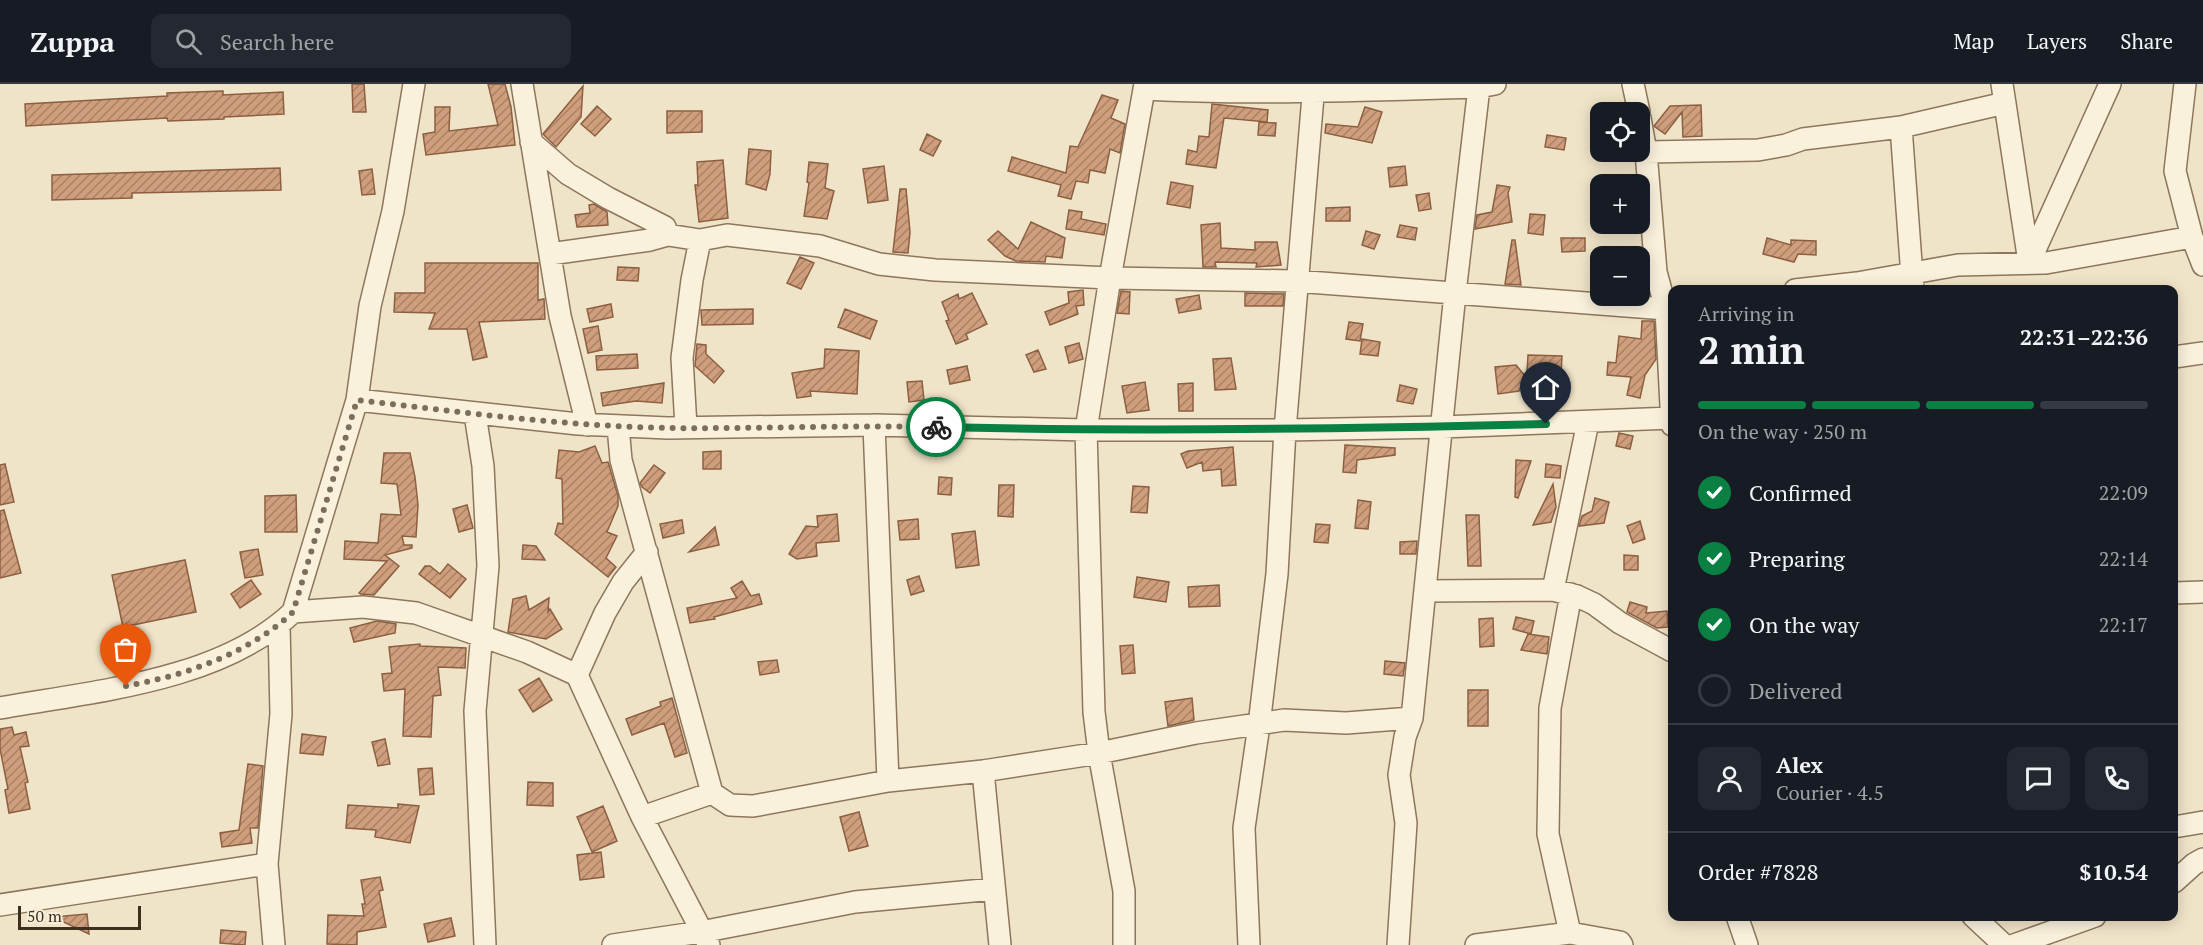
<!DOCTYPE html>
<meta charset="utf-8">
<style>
:root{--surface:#171b24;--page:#242831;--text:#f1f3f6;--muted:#9ea1a6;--line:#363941;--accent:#0b8043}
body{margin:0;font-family:"PT Serif",serif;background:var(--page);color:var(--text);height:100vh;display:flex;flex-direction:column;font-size:22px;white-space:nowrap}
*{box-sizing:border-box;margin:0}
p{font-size:20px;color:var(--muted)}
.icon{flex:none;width:33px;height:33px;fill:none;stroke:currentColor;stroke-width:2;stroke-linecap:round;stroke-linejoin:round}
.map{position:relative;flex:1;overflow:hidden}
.drawer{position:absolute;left:1668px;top:201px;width:510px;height:636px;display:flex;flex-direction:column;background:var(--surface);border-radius:12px;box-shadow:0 3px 15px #0003}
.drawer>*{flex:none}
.controls{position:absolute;left:1590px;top:18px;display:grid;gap:12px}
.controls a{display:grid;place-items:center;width:60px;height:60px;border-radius:12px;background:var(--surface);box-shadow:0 3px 15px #0003;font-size:30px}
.scale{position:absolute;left:18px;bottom:15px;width:123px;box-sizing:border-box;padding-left:6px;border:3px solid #3d2e20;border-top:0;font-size:16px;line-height:21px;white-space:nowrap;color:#3d2e20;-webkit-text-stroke:4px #f7eed8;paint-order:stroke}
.pin{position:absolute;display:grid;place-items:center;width:51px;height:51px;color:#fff;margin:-62px -26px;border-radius:50% 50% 50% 0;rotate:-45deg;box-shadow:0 0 6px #0007}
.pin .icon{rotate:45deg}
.courier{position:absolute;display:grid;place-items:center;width:60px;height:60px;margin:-30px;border:4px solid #0b8043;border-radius:50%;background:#fff;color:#222;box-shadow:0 2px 8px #0007}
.summary em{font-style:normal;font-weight:700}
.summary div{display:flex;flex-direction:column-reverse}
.summary{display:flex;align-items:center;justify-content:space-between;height:102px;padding:0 30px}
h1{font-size:39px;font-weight:700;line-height:45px}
.bar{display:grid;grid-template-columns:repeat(4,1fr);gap:9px 6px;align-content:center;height:72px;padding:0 30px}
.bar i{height:8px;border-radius:4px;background:var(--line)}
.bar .current{background:var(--accent)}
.bar p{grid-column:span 4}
.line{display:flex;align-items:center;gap:15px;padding:0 30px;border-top:2px solid var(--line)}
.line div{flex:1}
.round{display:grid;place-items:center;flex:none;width:63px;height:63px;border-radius:12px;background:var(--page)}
ol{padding:0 30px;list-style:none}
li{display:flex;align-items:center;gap:18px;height:66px}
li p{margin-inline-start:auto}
li .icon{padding:6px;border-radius:50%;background:var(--accent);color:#fff;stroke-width:4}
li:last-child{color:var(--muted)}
li i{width:33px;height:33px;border:3px solid var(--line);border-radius:50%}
header{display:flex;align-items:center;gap:36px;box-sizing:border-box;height:84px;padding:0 30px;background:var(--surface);border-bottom:2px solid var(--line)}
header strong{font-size:28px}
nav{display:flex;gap:33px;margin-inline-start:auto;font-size:21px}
.search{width:420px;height:54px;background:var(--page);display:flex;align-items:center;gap:15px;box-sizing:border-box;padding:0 21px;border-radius:12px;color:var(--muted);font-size:22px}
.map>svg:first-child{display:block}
</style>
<header>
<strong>Zuppa</strong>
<div class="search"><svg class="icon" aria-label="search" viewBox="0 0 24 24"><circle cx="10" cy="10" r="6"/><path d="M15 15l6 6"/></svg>Search here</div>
<nav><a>Map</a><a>Layers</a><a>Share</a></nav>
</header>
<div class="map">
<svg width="2203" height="861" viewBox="0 0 2203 861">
<defs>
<pattern id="building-hatch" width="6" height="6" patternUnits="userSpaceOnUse" patternTransform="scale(1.5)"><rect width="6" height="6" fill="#cf9f7d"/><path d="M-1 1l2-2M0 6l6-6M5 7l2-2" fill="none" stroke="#a98266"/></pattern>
</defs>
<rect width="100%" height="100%" fill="#f0e4c8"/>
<path fill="url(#building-hatch)" stroke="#8d5f41" stroke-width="1.5" d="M352,0h12l2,28h-13z
M488,0h17l6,23 4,38 -89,10 -3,-21 12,-2v-25h15l-1,24 49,-6z
M583,2l-2,31 -25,30 -13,-13z
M223,7v4l60,-3 1,22 -60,3v2l-56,2 -1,-3 -141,8 -1,-22 142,-8v-3z
M1102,11l16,5 -7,18 14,6 -5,29 -10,-4 -5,24 -15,-3 -2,13 -12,-2 -5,18 -13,-3 3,-11 -53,-14 4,-14 54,16 4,-27 8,1z
M1212,20l56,6 -1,12 -43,-4 -8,50 -30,-4 2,-14 9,2 2,-16 10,1z
M1701,21l1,31 -19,1 -1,-25 -17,22 -11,-8 16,-20z
M597,22l14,13 -16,17 -14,-12z
M1365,23l17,5 -10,31 -47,-10 1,-9 32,3z
M667,27h35v21l-35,1z
M1259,38l17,1 -1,13 -17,-1z
M927,50l14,7 -8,15 -13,-6z
M1547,51l19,3 -2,12 -19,-3z
M749,65l22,2 -1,23 -4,16 -20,-6z
M723,76l5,58 -29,4 -4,-37h3l-1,-23z
M809,78l19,2 -3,24 9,3 -7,28 -23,-3 5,-33 -2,-1z
M884,82l4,34 -20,3 -5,-34z
M1405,82l2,19 -17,2 -2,-19z
M280,84l1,22 -149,3v5l-80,2v-25z
M372,85l3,25 -13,1 -3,-24z
M1171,98l22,4 -3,22 -23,-4z
M1497,101l13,2 -2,6 4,29 -37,7 2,-14 15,-3z
M900,105h6l4,43 -2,21 -15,-1z
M1429,109l2,16 -12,2 -3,-16z
M594,120l13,8 1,13 -31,2 -2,-12 15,-2 -1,-8z
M1350,123v14h-24v-13z
M1069,126l13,2 -1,7 25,5 -2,11 -38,-6z
M1530,130l15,1 -2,20 -15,-2z
M1031,138l34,16 -3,20 -16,-2 -1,6 -29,-1 -11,-5 -17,-16 10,-9 20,18z
M1220,139l1,25 34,2v-8h22l4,23 -25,2 1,-4 -42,-1 1,5h-13l-2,-42z
M1400,141l17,3 -2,12 -18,-3z
M1366,147l14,4 -6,14 -12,-4z
M1561,154h24v13l-23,1z
M1767,154l24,7v-5l25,1v14l-18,-1 -4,8 -31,-8z
M1512,156h3l6,45 -16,-1z
M800,173l14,6 -13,26 -14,-6z
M425,179h113v37l6,-1 1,20 -66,3 8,35 -14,3 -6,-31h-38l6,-16 -41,-1 1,-19h30z
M618,183l21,1 -1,13 -21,-1z
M1083,206l1,15 -8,1 2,8 -28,11 -5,-13 24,-9 -1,-11z
M1121,207l9,1 -1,22 -12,-1z
M972,209l15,31 -21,10 2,5 -12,5 -10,-23 3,-1 -7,-18 16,-8 1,5z
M1245,209l39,1 -1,12h-38z
M1199,211l2,14 -22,4 -3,-14z
M611,220l2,13 -23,5 -3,-13z
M753,225v15l-51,1 -1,-15z
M845,225l32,12 -7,18 -32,-12z
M1642,237h12l2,38 -11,16 -5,23 -13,-3 4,-18 -24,-2 1,-13 8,1 3,-27 22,3z
M1349,238l14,2 -3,17 -14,-2z
M598,242l4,24 -14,3 -5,-24z
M1362,255l18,3 -2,14 -18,-2z
M1079,259l4,16 -14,4 -4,-16z
M697,260l9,1v9l18,17 -10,12 -19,-17z
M825,265l34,2 -2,43 -47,-3 1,5 -14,2 -5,-25 32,-5z
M1038,266l8,19 -12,3 -8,-17z
M637,270l1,14 -41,2 -1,-14z
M1528,271l34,1 -1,18 -34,-2z
M1231,274l5,31 -21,1 -2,-31z
M1516,281l9,11 -6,15 -21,3 -3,-27z
M967,282l3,14 -20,4 -3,-14z
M922,297l2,19 -15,2 -2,-20z
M1145,298l4,28 -22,3 -5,-27z
M664,299l-2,20 -26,-2 -33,5 -2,-13z
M1193,299v28h-14l-1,-27z
M1400,301l17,4 -4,15 -16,-3z
M1619,349l14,3 -3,13 -14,-3z
M1345,361l50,3v7l-38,5 -1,13 -13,-1z
M595,362l7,17 6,-1 10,34v10l-11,26 10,4 -11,22 10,9 -8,10 -53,-43 3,-11 5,1 -1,-45 -6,-1 3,-28 20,2z
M1233,363l3,38 -14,1 -1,-17 -18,2 -1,-9 -15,6 -6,-14 7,-3z
M721,367v18h-18v-17z
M384,369h26l5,24 3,28 -2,32 -14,-1 2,9h8v3l-27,7 14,11 -25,29 -13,-1 -2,-1 28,-32 -43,-2 1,-18 33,2 3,-29 20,1 -4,-31 -16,-1z
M1516,376l15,1 -13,37 -3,-1z
M5,380l9,38 -14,3v-40z
M1546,380l15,2 -1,12 -15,-1z
M654,381l11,8 -15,20 -8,-6 -2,-4z
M939,393l13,1 -1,17 -13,-1z
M1553,400l3,23 -5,15 -18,3z
M999,401h15l-1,32 -15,-1z
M1133,402l16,1 -2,26 -16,-1z
M296,411l1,37h-32v-36z
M1595,414l14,4 -5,21 -25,3 3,-10 10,-5z
M1358,416l13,2 -3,27 -13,-1z
M467,421l6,23 -14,4 -6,-23z
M4,426l17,63 -21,5v-67z
M837,430l2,27 -23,2 1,13 -20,3 -8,-5 17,-28 12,1 -1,-11z
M1466,431h13l2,51h-13z
M918,435l1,20 -19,1 -2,-19z
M682,436l2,13 -21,5 -3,-14z
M1640,437l5,18 -12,4 -6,-17z
M1316,440l14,1 -2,18 -14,-1z
M715,443l4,18 -30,7z
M975,447l4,34 -23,3 -4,-34z
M1417,457l-1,13h-16v-12z
M523,461l13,1 9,14 -23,-1z
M258,465l5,26 -18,3 -5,-26z
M1624,471l14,1v14h-14z
M185,476l11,52 -73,15 -11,-52z
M448,480l18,15 -16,19 -31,-24 6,-8h5l10,8z
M919,492l5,15 -13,4 -4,-15z
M1137,493l32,5 -3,20 -32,-5z
M251,496l10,14 -21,14 -9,-14z
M742,497l9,15 8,-2 3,10 -48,13 1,2 -25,4 -3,-15 50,-10 -6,-10z
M1219,501l1,21 -31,1 -1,-20z
M526,512l3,14 20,-12 -1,14 2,-3 12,20 -16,10 -38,-7 5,-33z
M1630,518l17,5 -1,6 21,-2 1,16 -11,1 -30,-16z
M1516,533l18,4 -3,13 -18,-5z
M1493,534l1,28 -14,1 -1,-28z
M377,537l19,3 -1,9 -41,9 -4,-14z
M1528,550l21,3 -2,17 -26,-4z
M420,560v2l46,2 -1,20 -27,-1 3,28 -8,1 -2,41 -28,-1 2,-47 -21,2 -2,-17 10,-1 -3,-26z
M1133,561l2,28 -13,1 -2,-28z
M777,576l2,12 -19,3 -2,-13z
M1385,577l20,2 -2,13 -19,-2z
M539,594l13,22 -19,12 -14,-22z
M1468,606h20v36h-20z
M672,614l15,55 -12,4 -11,-34 -32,12 -6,-16 35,-13 -1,-4z
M1192,614l2,22 -26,6 -3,-24z
M12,643l2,8 12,-3 3,14 -9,1 8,35 -3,1 5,26 -21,4 -4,-23 3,-1 -8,-40v-20z
M302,650l24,3 -3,18 -23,-2z
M385,655l5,25 -12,2 -6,-24z
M248,680l15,2 -5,62h-8l2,15 -30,4 -2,-14 19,-3z
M432,684l2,26 -14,1 -2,-26z
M528,698l25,1v23l-26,-1z
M398,720l21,2 -9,37 -35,-6 1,-7 -30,-2 2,-23 50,3z
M603,722l14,35 -25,11 -15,-35z
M859,728l9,34 -19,5 -9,-34z
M601,768l3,25 -24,3 -3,-25z
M380,793l3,13 -4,1 7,36 -29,5v13l-30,-1 1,-29 36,1 -2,-12h3l-4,-24z
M87,830l2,20 -36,-17z
M451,834l4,18 -27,6 -4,-18z
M221,846l25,2 -1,13 -25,-2z"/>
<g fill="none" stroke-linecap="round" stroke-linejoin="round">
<defs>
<path id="minor" d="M522,0l38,232 27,109
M1633,0l6,28
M2002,0l27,178
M2185,0l-10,87 17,66 11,28
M1144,5c112,6 223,1 335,-2l16,-3
M1640,34l6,34 10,120 10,37 6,116
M1901,43l12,163
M531,58l37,32 40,24 57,29 3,8
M1646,68l112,-2 28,-5 17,-6 98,-12 104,-24
M550,170l100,-14 18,-5 32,5 27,-5 93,11 59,18 56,6 175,8 185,3 371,28 6,-2
M2029,179l81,-179
M1795,206l62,-7 101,-18 88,-2 146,-26
M2174,273l29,-4
M357,316l221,24 90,4 206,-3 212,5h199l157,-3 230,-9
M475,330l8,52 5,100 -13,145 10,234
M874,341l14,356
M618,342l3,34 91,333 18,12 23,1 135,-25 95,-10 116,-18 97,-20 88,-13 62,3 66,-5
M686,343l-4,-69 10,-78 8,-40
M1553,506l35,-168
M1425,507l128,-1 24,6 17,8 26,19 52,28
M2174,509l29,-1
M293,528l70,-5 53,6 111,39 50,23 65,142 67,128
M577,591l28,-62 18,-31 24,-30
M0,624c95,-17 220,-27 293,-96l64,-212 13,-94 23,-95 21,-127
M983,687l17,174
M642,733l70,-24
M2174,743l29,-5
M2174,798l20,-18 9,-5
M0,821l267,-41
M1737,832l10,29
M1973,832l31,29
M1570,849l-22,-99 2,-126 21,-114
M274,861l-7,-81 14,-150 -2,-89
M613,861l88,-13 154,-30 139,-13
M1124,861v-54l-25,-138 -5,-41 -8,-282 24,-152 35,-194
M1249,861l-5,-117 15,-103 18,-151 8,-144 29,-346
M1398,861l8,-122 -7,-48 6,-38 7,-19 43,-425 24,-206
M1476,861l94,-12 50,9 2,3
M2014,861l81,-29"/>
</defs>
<use href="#minor" stroke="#8d765c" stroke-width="24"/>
<use href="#minor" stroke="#faf1dc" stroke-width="21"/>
</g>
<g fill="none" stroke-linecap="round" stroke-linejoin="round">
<path stroke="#7c6e5b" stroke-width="6" stroke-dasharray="0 10.8" d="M126,602c58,-10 124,-33 167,-74l64,-212c103,12 207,26 311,28 89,1 178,-3 268,-1"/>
<path stroke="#0b8043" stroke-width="8" d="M936,343c203,5 407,2 610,-3"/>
</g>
</svg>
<div class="controls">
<a><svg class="icon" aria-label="locate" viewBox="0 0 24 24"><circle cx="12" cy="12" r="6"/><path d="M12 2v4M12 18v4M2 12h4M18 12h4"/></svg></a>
<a>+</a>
<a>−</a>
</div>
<div class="scale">50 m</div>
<div class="pin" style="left:126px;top:602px;background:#ea580c"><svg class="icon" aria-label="bag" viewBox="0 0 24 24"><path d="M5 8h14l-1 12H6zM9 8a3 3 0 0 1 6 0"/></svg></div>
<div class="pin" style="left:1546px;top:340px;background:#1f2937"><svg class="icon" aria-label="home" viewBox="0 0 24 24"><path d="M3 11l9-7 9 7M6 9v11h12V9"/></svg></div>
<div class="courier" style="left:936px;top:343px"><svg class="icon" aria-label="bike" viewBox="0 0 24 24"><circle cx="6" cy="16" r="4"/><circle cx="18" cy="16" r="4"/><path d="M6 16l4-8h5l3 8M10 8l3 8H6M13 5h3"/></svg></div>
<section class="drawer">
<div class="summary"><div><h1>2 min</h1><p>Arriving in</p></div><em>22:31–22:36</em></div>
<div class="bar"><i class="current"></i><i class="current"></i><i class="current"></i><i></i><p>On the way · 250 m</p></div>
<ol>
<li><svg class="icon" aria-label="check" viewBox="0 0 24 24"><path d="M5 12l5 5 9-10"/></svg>Confirmed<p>22:09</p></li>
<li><svg class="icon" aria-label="check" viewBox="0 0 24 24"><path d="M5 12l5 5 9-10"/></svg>Preparing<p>22:14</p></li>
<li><svg class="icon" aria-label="check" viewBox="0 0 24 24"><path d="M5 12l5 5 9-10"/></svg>On the way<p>22:17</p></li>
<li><i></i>Delivered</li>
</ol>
<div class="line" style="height:108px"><a class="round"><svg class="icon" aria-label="person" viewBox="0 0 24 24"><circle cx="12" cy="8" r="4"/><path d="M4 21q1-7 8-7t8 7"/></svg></a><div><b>Alex</b><p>Courier · 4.5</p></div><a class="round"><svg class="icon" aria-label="chat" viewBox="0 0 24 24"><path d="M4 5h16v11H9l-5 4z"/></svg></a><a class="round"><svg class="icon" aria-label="phone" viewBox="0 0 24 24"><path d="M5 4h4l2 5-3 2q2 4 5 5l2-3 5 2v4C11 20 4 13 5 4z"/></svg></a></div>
<div class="line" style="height:78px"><div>Order #7828</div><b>$10.54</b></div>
</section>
</div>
